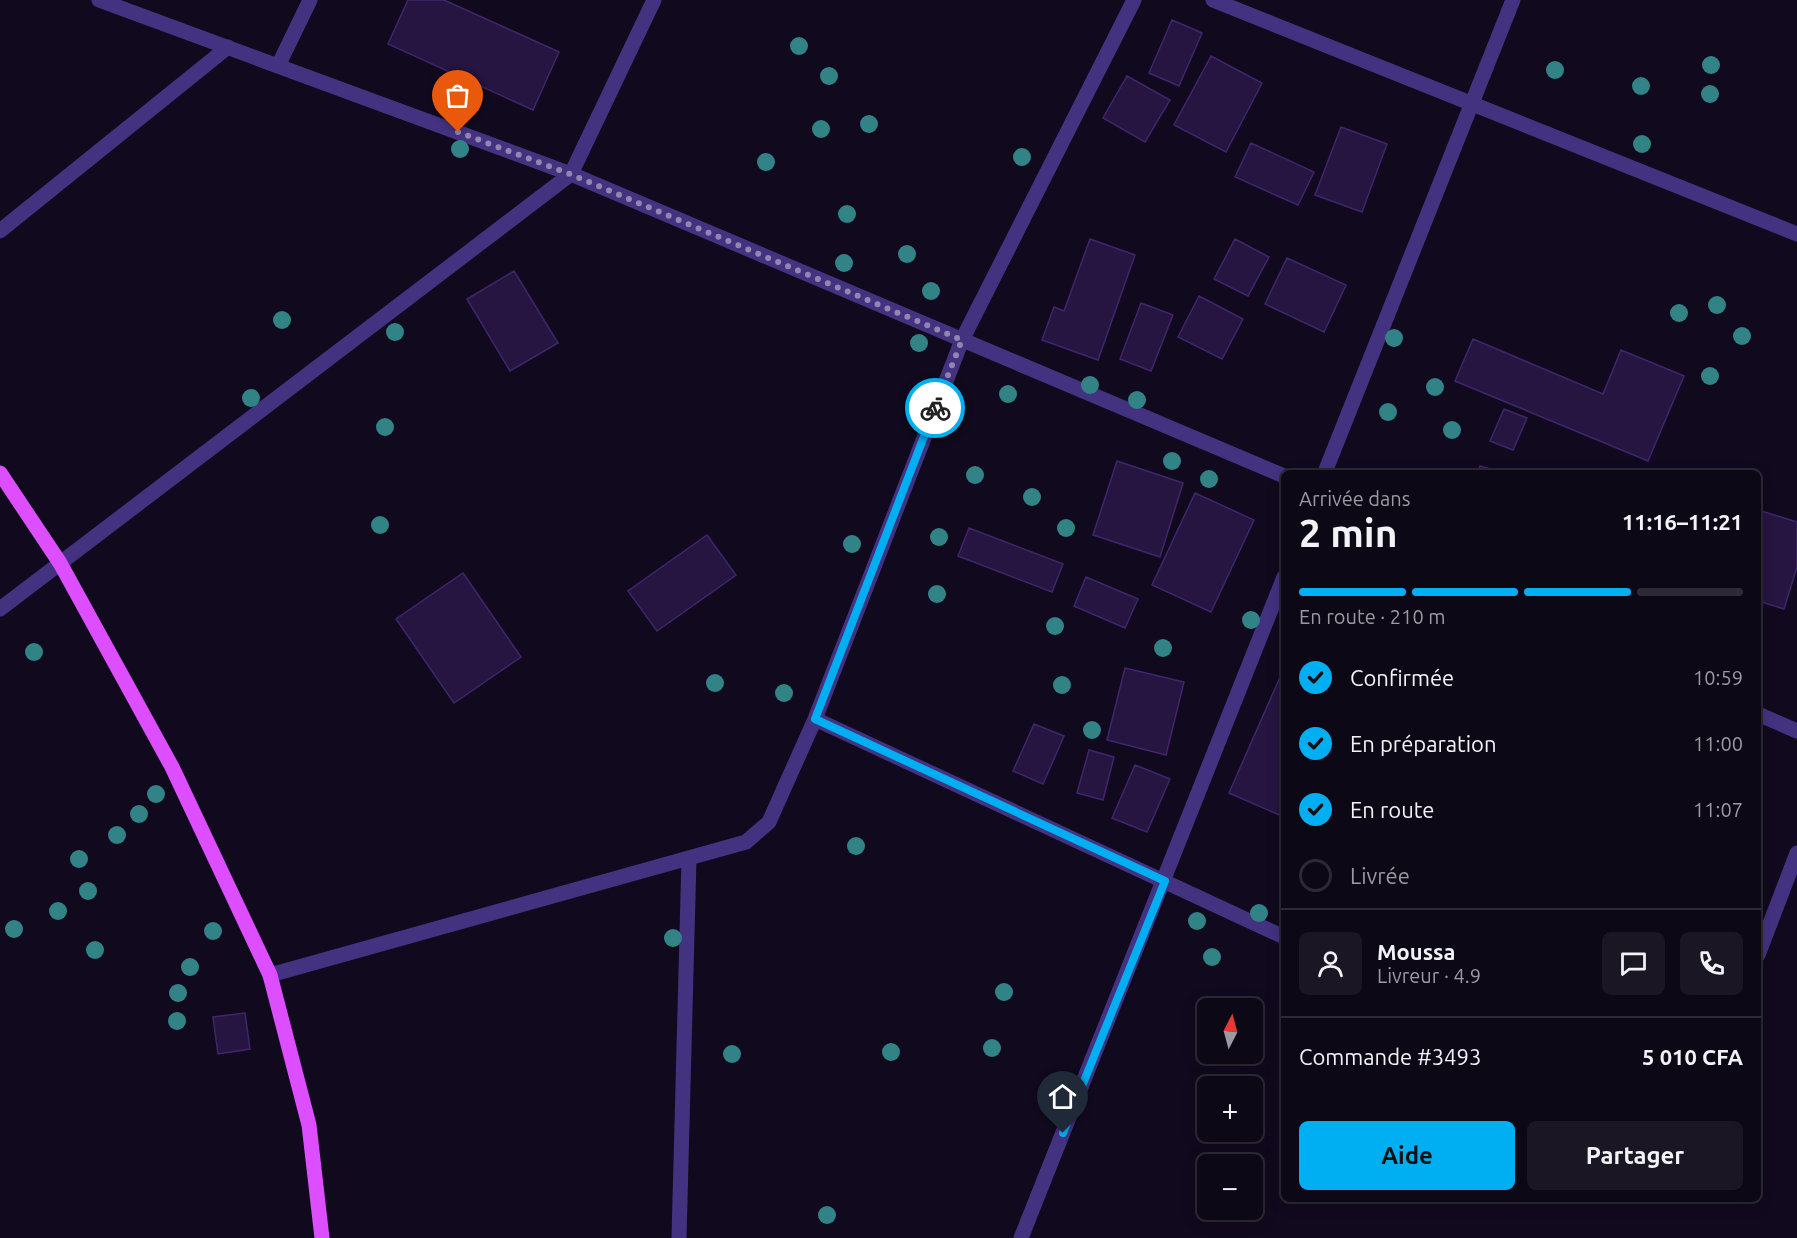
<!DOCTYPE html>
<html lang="fr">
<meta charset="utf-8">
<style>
:root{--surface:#0d0816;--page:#1b1623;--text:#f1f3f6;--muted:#9a9aa1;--line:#2d2935;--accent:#00aff2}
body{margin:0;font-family:Ubuntu,sans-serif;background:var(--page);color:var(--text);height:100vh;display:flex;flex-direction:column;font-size:22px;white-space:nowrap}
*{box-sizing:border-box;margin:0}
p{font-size:20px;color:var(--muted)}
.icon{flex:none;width:33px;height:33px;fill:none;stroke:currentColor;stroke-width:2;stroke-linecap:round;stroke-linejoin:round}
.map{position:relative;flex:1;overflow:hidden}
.sheet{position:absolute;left:1281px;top:470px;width:480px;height:732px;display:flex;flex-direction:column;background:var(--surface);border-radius:9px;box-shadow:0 3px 15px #0003,0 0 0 2px var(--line)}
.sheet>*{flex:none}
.needle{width:39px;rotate:6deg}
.fabs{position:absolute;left:1197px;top:998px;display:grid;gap:12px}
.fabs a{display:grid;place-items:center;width:66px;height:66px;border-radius:9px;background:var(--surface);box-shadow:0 3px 15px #0003,0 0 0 2px var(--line);font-size:30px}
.pin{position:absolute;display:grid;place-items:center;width:51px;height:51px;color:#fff;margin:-62px -26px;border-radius:50% 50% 50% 0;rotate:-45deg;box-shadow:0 0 6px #0007}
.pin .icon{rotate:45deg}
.courier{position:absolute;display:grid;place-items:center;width:60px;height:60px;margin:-30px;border:4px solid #00aff2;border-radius:50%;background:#fff;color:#222;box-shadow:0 2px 8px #0007}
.headline em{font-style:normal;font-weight:700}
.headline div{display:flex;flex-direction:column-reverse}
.headline{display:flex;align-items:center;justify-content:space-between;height:102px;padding:0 18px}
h1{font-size:39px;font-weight:700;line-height:45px}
.bar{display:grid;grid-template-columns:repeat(4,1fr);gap:9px 6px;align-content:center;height:72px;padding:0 18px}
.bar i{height:8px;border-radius:4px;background:var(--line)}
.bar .current{background:var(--accent)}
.bar p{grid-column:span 4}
.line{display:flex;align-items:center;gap:15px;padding:0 18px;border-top:2px solid var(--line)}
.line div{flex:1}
.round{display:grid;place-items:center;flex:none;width:63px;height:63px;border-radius:9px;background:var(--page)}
ol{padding:0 18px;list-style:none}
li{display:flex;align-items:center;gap:18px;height:66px}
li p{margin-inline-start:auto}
li .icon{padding:6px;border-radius:50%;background:var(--accent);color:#111;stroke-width:4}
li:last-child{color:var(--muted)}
li i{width:33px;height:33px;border:3px solid var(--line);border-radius:50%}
.primary-button{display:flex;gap:12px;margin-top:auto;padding:12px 18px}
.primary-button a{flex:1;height:69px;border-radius:9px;background:var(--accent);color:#111;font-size:24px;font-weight:700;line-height:69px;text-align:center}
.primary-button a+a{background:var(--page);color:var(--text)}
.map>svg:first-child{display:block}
</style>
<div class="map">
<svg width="1797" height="1238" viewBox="0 0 1797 1238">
<rect width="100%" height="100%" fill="#110a1e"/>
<path fill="#251540" stroke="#40256e" stroke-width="1.5" d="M408,0h36l115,52 -26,58 -145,-66z
M1172,20l30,13 -23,53 -30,-13z
M1211,56l51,27 -36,69 -52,-27z
M1127,76l43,24 -25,42 -42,-24z
M1341,127l46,17 -25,68 -47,-17z
M1251,143l63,29 -16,33 -63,-28z
M1090,239l45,16 -37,105 -56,-20 12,-33 10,4z
M1235,239l34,18 -21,39 -34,-17z
M1287,258l59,27 -22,47 -59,-28z
M514,271l44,72 -48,28 -43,-72z
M1199,296l44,23 -21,40 -44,-22z
M1141,303l32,12 -22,56 -31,-12z
M1473,339l130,55 18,-44 63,26 -36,85 -193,-80z
M1504,409l23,9 -14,32 -23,-9z
M1117,461l66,22 -23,74 -67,-22z
M1480,466l20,6h-22z
M1195,493l59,27 -43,92 -59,-27z
M1758,510l39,12v45l-13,42 -26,-8z
M969,528l94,36 -11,28 -94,-36z
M707,535l29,40 -79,56 -29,-40z
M463,573l58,84 -67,46 -58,-84z
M1086,577l52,22 -13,29 -51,-22z
M1125,668l59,14 -18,73 -59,-15z
M1284,668v149l-55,-24z
M1034,724l30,12 -21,48 -30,-13z
M1089,750l25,7 -11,43 -26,-7z
M1135,765l35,14 -23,53 -35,-14z
M245,1013l5,36 -32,5 -5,-37z"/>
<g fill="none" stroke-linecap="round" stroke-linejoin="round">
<path stroke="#423280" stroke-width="15" d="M99,0l472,174 713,302
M1213,0l584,234
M278,66l32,-66
M0,231l228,-184
M1325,472l188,-472
M0,609l571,-435 83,-174
M1758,714l39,17
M815,719l469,218
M1758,955l39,-102
M270,975l476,-133 23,-20 46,-103 147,-379 172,-340
M679,1238l10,-380
M1021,1238l263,-661"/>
<path stroke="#dc4eff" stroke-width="15" d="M0,473l60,90 112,204 98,208 39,150 13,113"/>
</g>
<g fill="#318386">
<circle cx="799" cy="46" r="9"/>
<circle cx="1711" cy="65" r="9"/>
<circle cx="1555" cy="70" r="9"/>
<circle cx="829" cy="76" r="9"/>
<circle cx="1641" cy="86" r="9"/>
<circle cx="1710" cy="94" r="9"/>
<circle cx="869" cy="124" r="9"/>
<circle cx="821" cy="129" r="9"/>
<circle cx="1642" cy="144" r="9"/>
<circle cx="460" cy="149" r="9"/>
<circle cx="1022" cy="157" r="9"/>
<circle cx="766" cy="162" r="9"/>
<circle cx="847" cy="214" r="9"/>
<circle cx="907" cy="254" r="9"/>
<circle cx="844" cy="263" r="9"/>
<circle cx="931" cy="291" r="9"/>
<circle cx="1717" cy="305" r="9"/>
<circle cx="1679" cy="313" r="9"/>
<circle cx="282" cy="320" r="9"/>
<circle cx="395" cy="332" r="9"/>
<circle cx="1742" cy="336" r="9"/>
<circle cx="1394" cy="338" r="9"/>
<circle cx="919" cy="343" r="9"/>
<circle cx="1710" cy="376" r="9"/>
<circle cx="1090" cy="385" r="9"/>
<circle cx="1435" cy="387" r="9"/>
<circle cx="1008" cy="394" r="9"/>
<circle cx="251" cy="398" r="9"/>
<circle cx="1137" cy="400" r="9"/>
<circle cx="1388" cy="412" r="9"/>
<circle cx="385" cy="427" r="9"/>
<circle cx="1452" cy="430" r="9"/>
<circle cx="1172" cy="461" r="9"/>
<circle cx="975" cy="475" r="9"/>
<circle cx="1209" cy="479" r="9"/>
<circle cx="1032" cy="497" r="9"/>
<circle cx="380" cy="525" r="9"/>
<circle cx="1066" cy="528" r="9"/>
<circle cx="939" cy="537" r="9"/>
<circle cx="852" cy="544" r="9"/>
<circle cx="937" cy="594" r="9"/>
<circle cx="1251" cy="620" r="9"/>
<circle cx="1055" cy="626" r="9"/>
<circle cx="1163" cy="648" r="9"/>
<circle cx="34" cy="652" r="9"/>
<circle cx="715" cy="683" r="9"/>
<circle cx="1062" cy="685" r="9"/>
<circle cx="784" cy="693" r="9"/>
<circle cx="1092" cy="730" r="9"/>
<circle cx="156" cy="794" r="9"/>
<circle cx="139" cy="814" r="9"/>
<circle cx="117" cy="835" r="9"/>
<circle cx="856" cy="846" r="9"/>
<circle cx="79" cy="859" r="9"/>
<circle cx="88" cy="891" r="9"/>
<circle cx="58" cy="911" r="9"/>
<circle cx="1259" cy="913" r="9"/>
<circle cx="1197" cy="921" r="9"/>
<circle cx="14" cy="929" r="9"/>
<circle cx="213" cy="931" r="9"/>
<circle cx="673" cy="938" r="9"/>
<circle cx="95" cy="950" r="9"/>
<circle cx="1212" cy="957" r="9"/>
<circle cx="190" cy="967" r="9"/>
<circle cx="1004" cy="992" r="9"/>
<circle cx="178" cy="993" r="9"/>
<circle cx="177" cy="1021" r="9"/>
<circle cx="992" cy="1048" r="9"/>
<circle cx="891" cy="1052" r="9"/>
<circle cx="732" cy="1054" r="9"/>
<circle cx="827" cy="1215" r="9"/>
</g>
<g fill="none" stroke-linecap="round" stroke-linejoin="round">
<path stroke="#9285b0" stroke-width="6" stroke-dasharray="0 10.8" d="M458,132l112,42 392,166 -27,68"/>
<path stroke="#00aff2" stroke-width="8" d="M935,408l-120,311 350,162 -102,252"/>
</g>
</svg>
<div class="fabs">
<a><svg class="needle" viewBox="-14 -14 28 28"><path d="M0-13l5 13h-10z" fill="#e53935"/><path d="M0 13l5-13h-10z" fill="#9a9aa1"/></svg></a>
<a>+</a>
<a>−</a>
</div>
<div class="pin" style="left:458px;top:132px;background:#ea580c"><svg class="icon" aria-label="bag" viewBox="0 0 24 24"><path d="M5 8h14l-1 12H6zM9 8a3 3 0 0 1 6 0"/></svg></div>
<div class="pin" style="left:1063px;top:1133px;background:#1f2937"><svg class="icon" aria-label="home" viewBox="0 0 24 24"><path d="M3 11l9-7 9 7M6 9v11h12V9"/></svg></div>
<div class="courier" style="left:935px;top:408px"><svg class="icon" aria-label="bike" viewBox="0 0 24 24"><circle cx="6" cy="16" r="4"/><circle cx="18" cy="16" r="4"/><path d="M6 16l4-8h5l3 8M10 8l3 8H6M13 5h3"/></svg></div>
<section class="sheet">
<div class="headline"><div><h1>2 min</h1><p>Arrivée dans</p></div><em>11:16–11:21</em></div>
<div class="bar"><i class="current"></i><i class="current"></i><i class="current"></i><i></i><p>En route · 210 m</p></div>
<ol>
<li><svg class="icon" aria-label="check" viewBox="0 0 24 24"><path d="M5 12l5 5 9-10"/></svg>Confirmée<p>10:59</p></li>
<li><svg class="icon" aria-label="check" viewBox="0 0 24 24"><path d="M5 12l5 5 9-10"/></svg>En préparation<p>11:00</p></li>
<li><svg class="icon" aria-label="check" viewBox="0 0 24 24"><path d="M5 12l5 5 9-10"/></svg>En route<p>11:07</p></li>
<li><i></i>Livrée</li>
</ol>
<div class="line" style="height:108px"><a class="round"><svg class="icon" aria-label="person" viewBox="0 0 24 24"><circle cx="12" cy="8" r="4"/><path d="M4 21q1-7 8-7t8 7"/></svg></a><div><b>Moussa</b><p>Livreur · 4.9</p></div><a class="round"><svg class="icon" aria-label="chat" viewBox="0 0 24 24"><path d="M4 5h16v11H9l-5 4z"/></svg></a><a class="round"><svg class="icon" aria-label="phone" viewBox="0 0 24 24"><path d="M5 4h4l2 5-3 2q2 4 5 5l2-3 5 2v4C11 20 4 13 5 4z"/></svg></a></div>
<div class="line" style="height:78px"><div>Commande #3493</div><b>5 010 CFA</b></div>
<div class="primary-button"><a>Aide</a><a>Partager</a></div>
</section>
</div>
